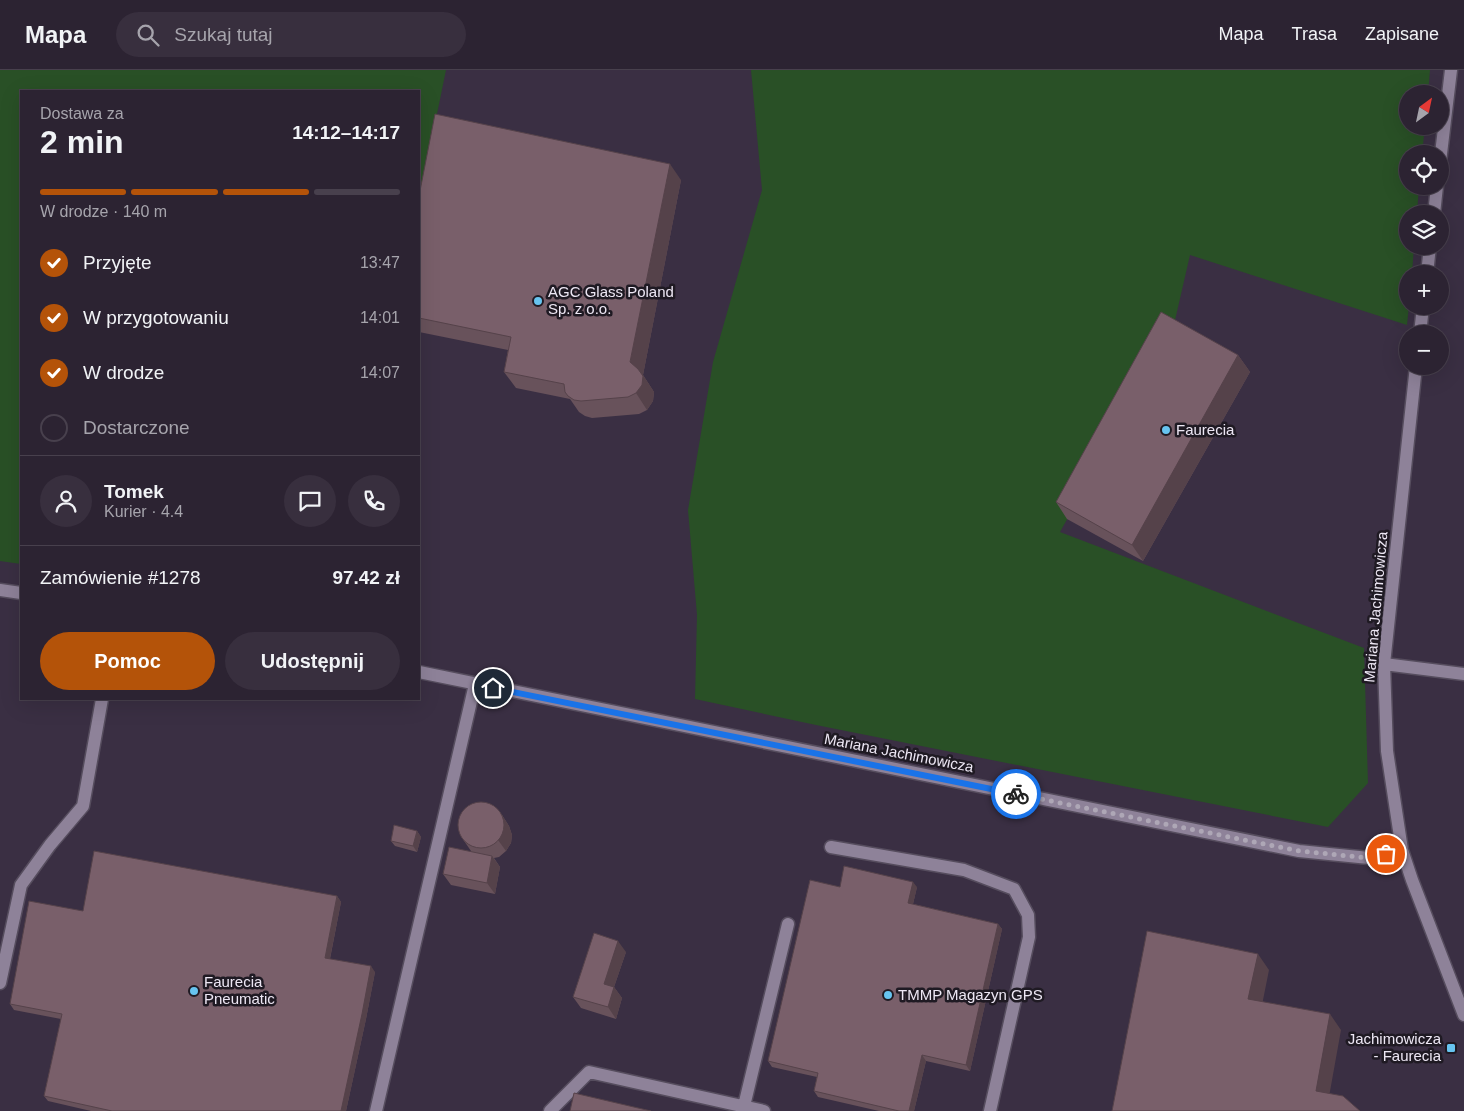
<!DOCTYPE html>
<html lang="pl">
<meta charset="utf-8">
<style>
:root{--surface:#2c2332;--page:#382f3e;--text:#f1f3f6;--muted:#a6a4ac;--line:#48404d;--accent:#b45309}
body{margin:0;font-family:Helvetica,sans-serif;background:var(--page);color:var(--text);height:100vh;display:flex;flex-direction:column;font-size:19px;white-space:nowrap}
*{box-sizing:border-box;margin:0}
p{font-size:16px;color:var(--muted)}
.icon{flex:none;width:28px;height:28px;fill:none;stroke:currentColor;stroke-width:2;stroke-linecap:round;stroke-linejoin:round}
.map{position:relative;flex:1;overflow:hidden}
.panel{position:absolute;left:20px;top:20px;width:400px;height:610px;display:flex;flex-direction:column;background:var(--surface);border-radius:0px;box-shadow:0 5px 20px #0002,0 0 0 1px var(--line)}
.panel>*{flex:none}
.needle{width:32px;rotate:33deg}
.fabs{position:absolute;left:1399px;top:15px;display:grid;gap:10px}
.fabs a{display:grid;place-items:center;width:50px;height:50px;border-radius:50%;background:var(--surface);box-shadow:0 5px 20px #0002,0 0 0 1px var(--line);font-size:25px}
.pin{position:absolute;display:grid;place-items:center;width:42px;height:42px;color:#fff;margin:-21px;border:2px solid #fff;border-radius:50%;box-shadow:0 1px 5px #0007}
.courier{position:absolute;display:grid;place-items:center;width:50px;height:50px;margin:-25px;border:4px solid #1a73e8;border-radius:50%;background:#fff;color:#222;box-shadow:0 1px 6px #0007}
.summary em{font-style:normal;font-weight:700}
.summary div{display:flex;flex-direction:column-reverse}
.summary{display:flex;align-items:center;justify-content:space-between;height:85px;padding:0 20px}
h1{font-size:32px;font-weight:700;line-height:38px}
.bar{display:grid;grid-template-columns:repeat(4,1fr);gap:8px 5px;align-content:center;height:60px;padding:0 20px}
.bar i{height:6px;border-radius:4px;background:var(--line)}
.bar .selected{background:var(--accent)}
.bar p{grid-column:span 4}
.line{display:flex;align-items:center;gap:12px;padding:0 20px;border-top:1px solid var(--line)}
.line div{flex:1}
.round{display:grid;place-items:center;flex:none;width:52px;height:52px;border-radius:26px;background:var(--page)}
ol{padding:0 20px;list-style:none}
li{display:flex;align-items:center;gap:15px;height:55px}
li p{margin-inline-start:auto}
li .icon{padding:5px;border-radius:50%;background:var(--accent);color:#fff;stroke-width:4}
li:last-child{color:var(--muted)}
li i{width:28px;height:28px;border:2px solid var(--line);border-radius:50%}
.cta{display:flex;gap:10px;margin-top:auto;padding:10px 20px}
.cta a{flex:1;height:58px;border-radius:30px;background:var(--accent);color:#fff;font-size:20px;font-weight:700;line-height:58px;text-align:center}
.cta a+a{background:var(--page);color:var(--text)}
header{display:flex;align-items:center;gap:30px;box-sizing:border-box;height:70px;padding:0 25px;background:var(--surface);border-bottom:1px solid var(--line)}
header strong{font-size:24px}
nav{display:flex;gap:28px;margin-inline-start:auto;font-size:18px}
.search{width:350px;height:45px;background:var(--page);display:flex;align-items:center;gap:12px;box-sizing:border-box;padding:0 18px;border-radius:28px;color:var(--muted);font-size:19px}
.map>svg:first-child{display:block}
</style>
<header>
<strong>Mapa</strong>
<div class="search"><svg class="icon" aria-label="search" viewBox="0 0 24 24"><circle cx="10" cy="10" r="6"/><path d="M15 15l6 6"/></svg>Szukaj tutaj</div>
<nav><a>Mapa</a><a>Trasa</a><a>Zapisane</a></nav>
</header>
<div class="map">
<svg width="1464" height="1041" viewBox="0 0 1464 1041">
<rect width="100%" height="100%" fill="#3a2f43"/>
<path fill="#295026" d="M0,0h446l-27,132v-111h-398v473l-21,-3z
M751,0h679l-2,24h-20v32h17l-3,28h-14v32h11l-2,28h-9v32h6l-2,28h-4l1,32 -2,19 -217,-70 -17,74 -113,203 304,116 4,135 -40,44 -512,-102 -121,-26 2,-84 -9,-105 25,-148 49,-172z"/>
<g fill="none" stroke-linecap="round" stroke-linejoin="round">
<defs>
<path id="minor" d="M1440,92l11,-92
M1434,144l3,-28
M1427,204l3,-28
M1420,264l3,-28
M1416,296l-32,298 3,87 15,99 10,30 52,135
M0,520l21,3
M1384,594l80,10
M419,602l880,179 70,7 33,-8
M831,777l133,23 50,19 14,26 1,22 -39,174
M0,913l21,-98 29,-40 33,-39 19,-107
M744,1036l44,-182
M376,1041l99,-427
M550,1041l39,-39 175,39"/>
</defs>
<use href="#minor" stroke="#564d5e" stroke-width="15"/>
<use href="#minor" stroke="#8e8299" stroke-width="12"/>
</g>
<path fill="#68525b" d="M681,110l-38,195 11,17 -1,9 -6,9 -8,4 -47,4 -7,-2 -6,-4 -9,-13 -54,-11 -12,-16 4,-22 -89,-18v-136z
M1238,285l12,17 -107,189 -76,-42 -11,-17z
M502,745l7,11 3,9 -1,8 -5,8 -7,6 -5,1 6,9 -5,27 -44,-9 -8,-11 28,-23 -11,-16z
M417,761l4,6 -4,15 -22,-6 -4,-5z
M917,817l-4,17 85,20 4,5 -32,142 -44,-10 -12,50h-35l-61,-14 -4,-6 3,-14 -45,-10 -4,-6z
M337,826l4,6 -11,57 45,13 -9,47 -20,92h-255l-43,-10 -4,-5 17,-77 -47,-9 -4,-6 73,-93z
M626,882l-12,35 8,11 -6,21 -35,-11 -8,-11z"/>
<path fill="#55424a" d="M670,94l11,16 -38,195 11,17 -1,9 -6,9 -11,-17 -6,-31z
M1238,285l12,17 -107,189 -11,-16z
M502,745l7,11 3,9 -1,8 -5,8 -8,-11z
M417,761l4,6 -4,15 -4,-6z
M492,786l8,11 -5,27 -8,-11z
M913,812l4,5 -5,21 -4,-5z
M337,826l4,6 -12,61 -4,-5z
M998,854l4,5 -32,142 -4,-6z
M618,871l8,11 -12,35 8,11 -6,21 -8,-12 -4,-23z
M1258,884l11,16 -9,45 -12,-16z
M371,896l4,6 -9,47 -20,92h-5z
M1330,944l11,16 -14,78 -11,-17z
M922,985l4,6 -12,50h-5z"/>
<path fill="#795f6a" stroke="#55424a" d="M435,44l235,50 -40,198 8,7 5,7 -1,9 -6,8 -8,4 -47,4 -7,-1 -6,-4 -3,-4 -1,-8 -60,-12 7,-35 -92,-19v-122z
M1161,242l77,43 -106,190 -76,-43z
M458 755a23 23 0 1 1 46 0a23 23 0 1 1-46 0Z
M394,755l23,6 -4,15 -22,-5z
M449,777l43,9 -5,27 -44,-9z
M94,781l243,45 -12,62 46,8 -9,48 -21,97h-229l-68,-15 18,-82 -52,-10 19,-103 54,10z
M844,796l69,16 -5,21 90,21 -32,141 -44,-10 -13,56h-10l-85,-20 4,-18 -50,-12 42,-181 30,7z
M1147,861l111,23 -10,45 82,15 -14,77 27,5 17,15h-248z
M594,863l24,8 -14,43 10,3 -6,20 -35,-10z
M574,1023l77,18h-81z"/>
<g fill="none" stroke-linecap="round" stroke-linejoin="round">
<path stroke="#aea7b6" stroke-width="5" stroke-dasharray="0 9" d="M1016,724l283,57 70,7 17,-4"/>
<path stroke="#1a73e8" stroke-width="6" d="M493,618l523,106"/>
</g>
<g fill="#67c4f0" stroke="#1f1a23" stroke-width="2">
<circle cx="538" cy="231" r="5"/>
<circle cx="1166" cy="360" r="5"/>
<circle cx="194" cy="921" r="5"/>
<circle cx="888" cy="925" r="5"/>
<rect x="1446" y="973" width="10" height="10" rx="2.5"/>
</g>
<g text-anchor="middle" stroke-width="5" stroke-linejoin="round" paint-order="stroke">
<g font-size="15" fill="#ede7f4" stroke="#1f1a23" text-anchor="start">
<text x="548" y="227">AGC Glass Poland<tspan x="548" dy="17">Sp. z o.o.</tspan></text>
<text x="1176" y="365">Faurecia</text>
<text x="204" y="917">Faurecia<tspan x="204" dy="17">Pneumatic</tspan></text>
<text x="898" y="930">TMMP Magazyn GPS</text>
<text x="1441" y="974" text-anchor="end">Jachimowicza<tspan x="1441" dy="17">- Faurecia</tspan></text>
</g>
<g font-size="15" fill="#ede7f4" stroke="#1f1a23">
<text transform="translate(1376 537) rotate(-85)" y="5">Mariana Jachimowicza</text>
<text transform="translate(899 683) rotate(11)" y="5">Mariana Jachimowicza</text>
</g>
</g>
</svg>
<div class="fabs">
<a><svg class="needle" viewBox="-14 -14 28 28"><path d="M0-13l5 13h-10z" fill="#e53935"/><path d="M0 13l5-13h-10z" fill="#a6a4ac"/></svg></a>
<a><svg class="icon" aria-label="locate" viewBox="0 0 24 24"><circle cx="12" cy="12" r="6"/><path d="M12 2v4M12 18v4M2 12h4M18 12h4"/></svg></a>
<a><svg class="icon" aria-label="layers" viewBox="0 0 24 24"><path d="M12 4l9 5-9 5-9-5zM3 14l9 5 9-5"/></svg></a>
<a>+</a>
<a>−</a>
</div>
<div class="pin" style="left:1386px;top:784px;background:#ea580c"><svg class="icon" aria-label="bag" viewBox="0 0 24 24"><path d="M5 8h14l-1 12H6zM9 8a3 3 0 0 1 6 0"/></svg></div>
<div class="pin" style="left:493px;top:618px;background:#1f2937"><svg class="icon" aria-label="home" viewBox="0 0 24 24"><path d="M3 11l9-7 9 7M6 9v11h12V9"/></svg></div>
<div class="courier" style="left:1016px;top:724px"><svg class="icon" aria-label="bike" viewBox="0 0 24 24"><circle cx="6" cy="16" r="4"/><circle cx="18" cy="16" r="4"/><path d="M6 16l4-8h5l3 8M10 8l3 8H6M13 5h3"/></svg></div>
<section class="panel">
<div class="summary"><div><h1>2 min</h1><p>Dostawa za</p></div><em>14:12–14:17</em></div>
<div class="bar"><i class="selected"></i><i class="selected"></i><i class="selected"></i><i></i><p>W drodze · 140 m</p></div>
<ol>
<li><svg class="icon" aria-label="check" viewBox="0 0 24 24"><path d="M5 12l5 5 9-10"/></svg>Przyjęte<p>13:47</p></li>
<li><svg class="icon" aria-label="check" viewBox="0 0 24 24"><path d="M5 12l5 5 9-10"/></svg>W przygotowaniu<p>14:01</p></li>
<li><svg class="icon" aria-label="check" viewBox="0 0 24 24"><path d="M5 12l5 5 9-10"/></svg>W drodze<p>14:07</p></li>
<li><i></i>Dostarczone</li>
</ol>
<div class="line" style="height:90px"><a class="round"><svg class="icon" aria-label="person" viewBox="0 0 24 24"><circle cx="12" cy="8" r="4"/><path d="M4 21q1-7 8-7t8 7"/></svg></a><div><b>Tomek</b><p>Kurier · 4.4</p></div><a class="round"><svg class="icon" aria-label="chat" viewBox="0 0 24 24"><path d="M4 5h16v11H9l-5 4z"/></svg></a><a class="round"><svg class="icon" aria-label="phone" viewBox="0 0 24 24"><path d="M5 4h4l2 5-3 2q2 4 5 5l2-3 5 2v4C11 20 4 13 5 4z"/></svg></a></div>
<div class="line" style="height:65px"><div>Zamówienie #1278</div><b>97.42 zł</b></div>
<div class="cta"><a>Pomoc</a><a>Udostępnij</a></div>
</section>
</div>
